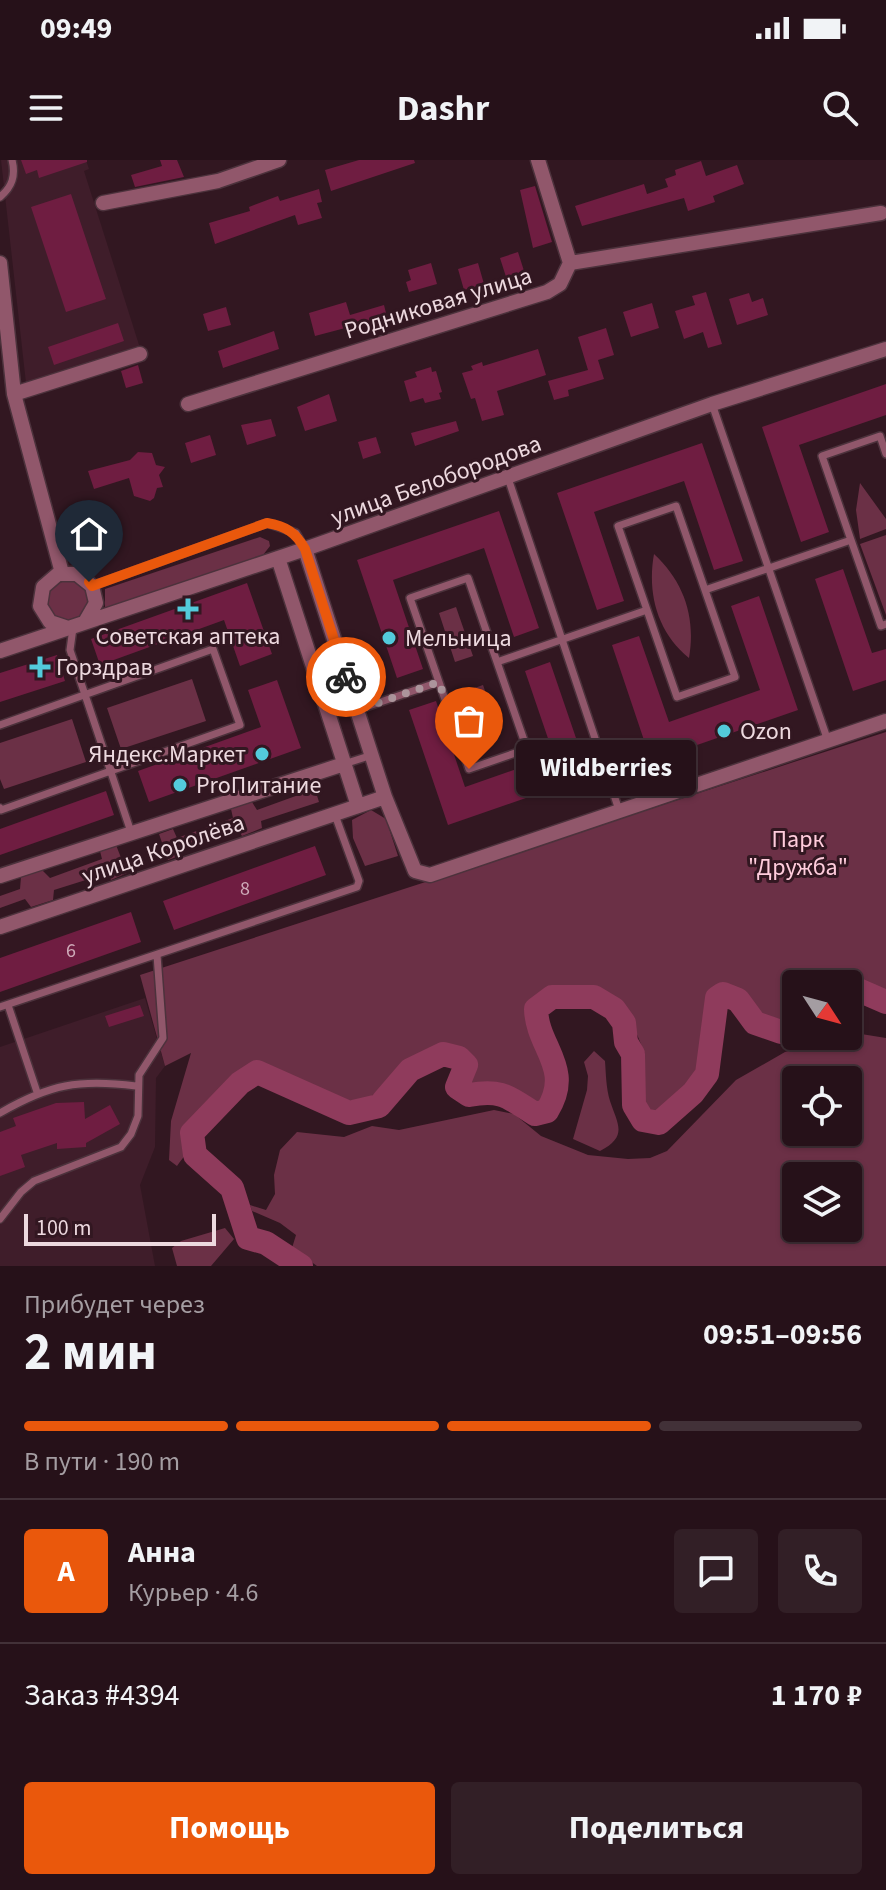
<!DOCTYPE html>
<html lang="ru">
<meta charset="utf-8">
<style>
:root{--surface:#261119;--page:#321f26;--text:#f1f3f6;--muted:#a49da2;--line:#423138;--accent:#ea580c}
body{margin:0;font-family:"Source Sans 3",sans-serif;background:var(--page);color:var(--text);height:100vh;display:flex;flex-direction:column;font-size:30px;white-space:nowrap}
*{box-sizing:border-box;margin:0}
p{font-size:26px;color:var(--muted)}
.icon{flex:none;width:44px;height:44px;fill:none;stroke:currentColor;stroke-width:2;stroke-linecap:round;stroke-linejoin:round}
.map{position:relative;height:1106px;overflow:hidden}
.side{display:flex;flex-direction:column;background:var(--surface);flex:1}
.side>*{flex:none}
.needle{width:52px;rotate:126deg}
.buttons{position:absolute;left:782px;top:810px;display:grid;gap:16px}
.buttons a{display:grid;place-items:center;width:80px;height:80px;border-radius:8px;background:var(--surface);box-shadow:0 2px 6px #0004,0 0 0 2px var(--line);font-size:40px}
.scale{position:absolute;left:24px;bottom:20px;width:192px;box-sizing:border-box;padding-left:8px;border:4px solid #edd9df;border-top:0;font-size:22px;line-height:28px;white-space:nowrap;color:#edd9df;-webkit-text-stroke:6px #321721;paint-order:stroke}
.pin{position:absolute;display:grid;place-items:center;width:68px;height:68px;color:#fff;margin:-82px -34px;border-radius:50% 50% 50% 0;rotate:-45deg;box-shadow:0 0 8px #0007}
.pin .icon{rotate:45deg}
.courier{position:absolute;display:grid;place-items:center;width:80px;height:80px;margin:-40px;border:6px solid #ea580c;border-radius:50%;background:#fff;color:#222;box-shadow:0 2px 10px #0007}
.bubble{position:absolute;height:56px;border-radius:8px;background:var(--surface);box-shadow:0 2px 6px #0004,0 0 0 2px var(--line);font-size:26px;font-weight:700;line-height:56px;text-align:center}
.overview em{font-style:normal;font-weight:700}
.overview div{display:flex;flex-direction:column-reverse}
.overview{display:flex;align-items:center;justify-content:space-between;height:136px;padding:0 24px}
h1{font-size:52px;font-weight:700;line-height:60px}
.bar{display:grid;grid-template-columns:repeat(4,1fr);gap:12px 8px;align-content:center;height:96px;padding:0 24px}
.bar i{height:10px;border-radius:6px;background:var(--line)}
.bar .selected{background:var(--accent)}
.bar p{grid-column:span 4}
.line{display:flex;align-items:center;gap:20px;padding:0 24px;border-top:2px solid var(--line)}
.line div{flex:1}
.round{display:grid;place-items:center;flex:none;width:84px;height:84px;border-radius:8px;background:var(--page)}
.primary-button{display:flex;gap:16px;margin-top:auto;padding:16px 24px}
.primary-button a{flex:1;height:92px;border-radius:8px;background:var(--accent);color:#fff;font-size:32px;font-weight:700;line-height:92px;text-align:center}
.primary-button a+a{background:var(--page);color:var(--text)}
.status{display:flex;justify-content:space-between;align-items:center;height:56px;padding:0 40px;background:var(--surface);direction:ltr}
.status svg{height:22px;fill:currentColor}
header{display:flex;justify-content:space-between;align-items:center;height:104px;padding:0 24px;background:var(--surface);font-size:36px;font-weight:700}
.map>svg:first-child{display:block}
</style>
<div class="status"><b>09:49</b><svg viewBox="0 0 49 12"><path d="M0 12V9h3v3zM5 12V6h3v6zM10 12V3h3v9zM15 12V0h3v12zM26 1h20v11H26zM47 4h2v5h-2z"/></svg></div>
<header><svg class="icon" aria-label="menu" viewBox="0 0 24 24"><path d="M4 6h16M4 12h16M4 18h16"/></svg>Dashr<svg class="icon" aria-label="search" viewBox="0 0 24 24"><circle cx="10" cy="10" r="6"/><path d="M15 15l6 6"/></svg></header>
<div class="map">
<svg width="886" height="1106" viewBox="0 0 886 1106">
<rect width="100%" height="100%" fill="#321721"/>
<path fill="#3f1d2a" d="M1,0h85l3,9 -5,2 56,177 -114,35z
M145,838l20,68 -9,12 -1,69 -15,38 15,81h-155v-219z"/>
<path fill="#6b3046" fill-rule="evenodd" d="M860,323l26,36v10l-26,10 -4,-29z
M886,375v80l-26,-71z
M260,377l9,4 1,5 -7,9 -158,53v-19z
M654,394c30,28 42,63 35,104 -32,-26 -42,-65 -35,-104z
M48 441a20 20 0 1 1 40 0a20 20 0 1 1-40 0Z
M456,447l17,49 -18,6 -16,-49z
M192,519l14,42 -85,28 -14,-41z
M483,525l17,49 -18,6 -16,-49z
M72,559l14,43 -82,27 -4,-10v-36z
M886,572v262l-38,-10h-52v35c-29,9 -47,-12 -70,-28l-14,4 -9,28 -1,48 -9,13 -33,31 -15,-2 -4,-14 4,-45 -11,-27 -9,-12 -46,-21 -48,15 -3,14c14,31 34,44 22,81l-15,4 -37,-24 -15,5 -15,-3c1,-17 -1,-26 -15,-37l-15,1 -28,13 -8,12 -38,26 -30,-1 -60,-21 -12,-8c-36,6 -40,39 -60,64 -8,11 -17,19 -25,31l-8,-6 2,-39 20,-68 -26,13 -25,-91z
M315,629l4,13 -58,19 1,7 -20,8 -5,-8 -57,19 2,8 -14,5 -9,-26 14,-5 4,9 56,-20 -2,-9 21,-7 5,8z
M371,650l15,9 12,37 -33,10 -12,-28 -1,-18z
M116,685l11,28 -16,7 -3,-7 -54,17 -1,10 -22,7 -6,-8 -25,9v-12l20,-7 1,-12 21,-7 8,8 52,-19 -2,-8z
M855,873l31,5v228h-569l-25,-18 4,-13 -16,-12 -28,-12 -2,-6 16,5 9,-16 -1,-19 6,-25 17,-18 47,5 28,-11 27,4 95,-20 20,4 27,22 47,19 40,4 22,-1 17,-7 69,-71 49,-28zM796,920h52v52h-52zM796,1016h52v52h-52z
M594,891l11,10c1,13 1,27 5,40 8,24 18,35 -10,50l-27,-12 14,-49 1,-14 -4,-14z
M225,1068l9,11 -23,27h-34l-5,-18 9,-7z"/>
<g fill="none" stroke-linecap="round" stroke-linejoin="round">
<path stroke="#8f3b5c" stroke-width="24" d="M848,831l8,-2 30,13
M301,1106l-35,-23 -18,-5 -16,-50 -37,-33 -3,-22 48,-50 17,-11 92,41 30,-7 31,-36 33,-16 16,4 7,7 -9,22 12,8c33,-6 39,2 66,19l12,-3c27,-43 -10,-63 -11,-102l16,-12h42l20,12 10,14 2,19 7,12 1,51 9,15 16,3 34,-30 14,-19 10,-76 6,-4 15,6 17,23 26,9 15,-8"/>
</g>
<path fill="#6f1d41" d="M21,0h66v2l-48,16 -2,-8 -11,4z
M160,0h17l7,17 -49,10 -4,-12 31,-9z
M359,0h55l1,3 -84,28 -6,-21z
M701,1l5,15 31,-11 7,19 -31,12 2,6 -27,9 -4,-13 -102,28 -7,-20 69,-22 3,10 21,-7 -3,-8 11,-4 -1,-5z
M535,26l17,56 -19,6 -13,-58z
M319,29l3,13 -5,1 5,15 -24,7 -3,-10 -80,29 -6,-21 41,-12 -1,-4 29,-11 2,5z
M71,34l35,105 -40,13 -35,-105z
M518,92l7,22 -18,6 -7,-22z
M431,103l6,21 -28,8 -3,-10 5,-2 -3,-10z
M478,103l6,21 -20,6 -6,-21z
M706,132l16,52 -14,4 -5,-16 -19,7 -9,-28 20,-6 -3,-9z
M749,133l3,9 11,-4 5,17 -31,10 -8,-26z
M346,142l4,13 34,-10 3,12 -72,19 -6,-23z
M652,143l7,25 -28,9 -8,-25z
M226,147l5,18 -23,6 -5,-17z
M118,163l6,18 -70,24 -6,-18z
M606,168l8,27 -16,5 6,19 -36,11 1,6 -15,4 -6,-19 40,-11 -10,-33z
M274,171l5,18 -56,19 -5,-17z
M538,189l8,26 -49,16 7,24 -22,6 -7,-23 -4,1 -9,-26 11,-3 -2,-4 11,-4 1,4z
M138,205l5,18 -17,5 -5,-17z
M431,207l1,5 4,-1 6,21 -3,1 2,6 -16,4 -2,-5 -13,4 -6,-21 13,-4 -2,-5z
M886,224v31l-87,30 30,87 -28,10 -39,-115z
M329,234l8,27 -32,10 -8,-24z
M271,259l5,17 -29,9 -6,-20z
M456,261l3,10 -44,15 -4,-13z
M210,275l6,20 -25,8 -6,-20z
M376,277l5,16 -18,6 -5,-17z
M702,283l41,118 -29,9 -30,-89 -90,31 30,89 -27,9 -40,-117z
M138,292l14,1 4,12 9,2 -6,8 4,12 -6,1 -3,10 -4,3 -16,-5 -5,-18 -35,11 -6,-18 42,-11z
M499,351l40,117 -25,9 -30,-89 -91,32 30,89 -26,9 -40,-118z
M843,409l29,84 14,-4v31l-33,11 -38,-112z
M247,423l25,71 -32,12 -16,-46 -124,45 -9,-26z
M759,436l39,114 -147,51 -39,-116 27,-9 30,86 91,-32 -29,-84z
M57,495l8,26 -65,21v-29z
M550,502l39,114 -141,49 -39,-115 27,-9 29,86 89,-31 -29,-85z
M277,520l24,68 -152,54 -11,-31 123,-44 -13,-37z
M106,631l8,24 -114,40v-26z
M315,686l11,29 -152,55 -11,-29z
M131,752l10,30 -141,50v-34z
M140,845l4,11 -35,11 -4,-11z
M84,942l1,17 25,-14 10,19 -34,19v4l-29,2v-6l-36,12 4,12 -25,9v-44l16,-6 -3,-8 43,-15z"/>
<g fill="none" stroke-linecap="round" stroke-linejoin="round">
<defs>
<path id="service" d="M0,37c12,-10 16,-21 12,-37
M712,244l116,337
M508,318l112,335
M851,380l-29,-84 58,-20 6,18
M92,426l175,-63 29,10 9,16
M647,450l-29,-84 58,-20 29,84
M73,468l-3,22 61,182
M439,522l-29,-84 58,-20 29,84
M357,550l82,-28 30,87 58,-20 -30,-87 150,-52 30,87 58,-20 -30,-87 146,-50 30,86 5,-2
M0,565l213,-76 27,76 -239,85 -1,-2
M344,604l28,-9
M8,845l29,87
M0,847l357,-120 2,-6 -24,-66
M0,953c50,-29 79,-34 136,-27
M0,1059l21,-27 13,-11 87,-34 10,-13 7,-18 1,-41 24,-37 -6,-83"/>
<path id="minor" d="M538,0l32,103
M103,43l115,-22 61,-21
M0,103l14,131 48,179
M14,234l126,-40
M188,244l359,-112 13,-8 10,-21 311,-50
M305,389l80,248 30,74 15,4 456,-154
M278,398l80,248
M68,468l-18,-6 -10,-16 3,-19 15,-13h19l15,12 4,17 -11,19
M0,491l305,-102 407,-145 174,-55
M0,716l344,-112
M0,767l385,-130"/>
</defs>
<use href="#service" stroke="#4c323c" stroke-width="10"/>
<use href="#minor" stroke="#4c323c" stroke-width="17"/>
<use href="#service" stroke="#91576b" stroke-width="7"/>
<use href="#minor" stroke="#91576b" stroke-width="14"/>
</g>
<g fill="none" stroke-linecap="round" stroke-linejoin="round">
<path stroke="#ac959c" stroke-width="8" stroke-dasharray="0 14.4" d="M346,517l11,33 82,-28 30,87"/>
<path stroke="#ea580c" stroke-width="10" d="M89,422l3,4 175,-63c19,3 29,10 38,26l41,128"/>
</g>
<g fill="#53cbdb" stroke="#321721" stroke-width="3">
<path d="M184 437h8v8h8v8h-8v8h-8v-8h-8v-8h8z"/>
<circle cx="389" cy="478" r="8"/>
<path d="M36 495h8v8h8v8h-8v8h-8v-8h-8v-8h8z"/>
<circle cx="724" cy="571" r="8"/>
<circle cx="262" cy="594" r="8"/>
<circle cx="180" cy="625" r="8"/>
</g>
<g text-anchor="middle" stroke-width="6" stroke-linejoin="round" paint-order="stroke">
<g font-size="20" fill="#ceaab8">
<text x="245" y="735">8</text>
<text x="71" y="797">6</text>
</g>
<g font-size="24" fill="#edd9df" stroke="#321721">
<text transform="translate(438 143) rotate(-17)" y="8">Родниковая улица</text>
<text transform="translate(436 320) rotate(-20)" y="8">улица Белобородова</text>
<text transform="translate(163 689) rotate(-19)" y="8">улица Королёва</text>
</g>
<g font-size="24" fill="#edd9df" stroke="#321721" text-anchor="start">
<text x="188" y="484" text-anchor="middle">Советская аптека</text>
<text x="405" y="486">Мельница</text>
<text x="56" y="515">Горздрав</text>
<text x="740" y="579">Ozon</text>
<text x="246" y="602" text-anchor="end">Яндекс.Маркет</text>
<text x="196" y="633">ProПитание</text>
</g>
<g font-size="24" fill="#ffccdc" stroke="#321721">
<text x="798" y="687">Парк<tspan x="798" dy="28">"Дружба"</tspan></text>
</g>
</g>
</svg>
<div class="buttons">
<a><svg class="needle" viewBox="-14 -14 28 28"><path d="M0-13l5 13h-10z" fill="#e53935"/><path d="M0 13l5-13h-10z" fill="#a49da2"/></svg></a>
<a><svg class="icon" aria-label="locate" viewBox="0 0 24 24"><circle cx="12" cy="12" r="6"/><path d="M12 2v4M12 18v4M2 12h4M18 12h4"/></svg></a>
<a><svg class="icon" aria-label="layers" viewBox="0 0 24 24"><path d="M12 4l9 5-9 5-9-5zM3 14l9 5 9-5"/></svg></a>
</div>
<div class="scale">100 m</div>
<div class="pin" style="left:469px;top:609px;background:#ea580c"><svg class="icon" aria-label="bag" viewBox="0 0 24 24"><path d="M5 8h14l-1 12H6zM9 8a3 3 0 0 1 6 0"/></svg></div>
<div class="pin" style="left:89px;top:422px;background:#1f2937"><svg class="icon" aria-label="home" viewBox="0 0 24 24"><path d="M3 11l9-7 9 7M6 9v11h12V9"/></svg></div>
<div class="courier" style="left:346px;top:517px"><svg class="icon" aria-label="bike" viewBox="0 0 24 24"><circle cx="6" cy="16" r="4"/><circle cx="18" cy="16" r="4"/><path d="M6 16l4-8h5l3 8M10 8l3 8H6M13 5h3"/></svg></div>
<div class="bubble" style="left:516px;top:580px;width:180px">Wildberries</div>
</div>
<section class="side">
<div class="overview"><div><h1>2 мин</h1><p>Прибудет через</p></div><em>09:51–09:56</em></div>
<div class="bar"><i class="selected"></i><i class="selected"></i><i class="selected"></i><i></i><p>В пути · 190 m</p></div>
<div class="line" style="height:144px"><b class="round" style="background:var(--accent);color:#fff">А</b><div><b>Анна</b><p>Курьер · 4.6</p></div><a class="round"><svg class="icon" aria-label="chat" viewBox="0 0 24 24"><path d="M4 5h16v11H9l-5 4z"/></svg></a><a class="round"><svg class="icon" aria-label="phone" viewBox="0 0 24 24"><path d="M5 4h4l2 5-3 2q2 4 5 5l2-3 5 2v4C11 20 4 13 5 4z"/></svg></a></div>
<div class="line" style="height:104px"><div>Заказ #4394</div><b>1 170 ₽</b></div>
<div class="primary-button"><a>Помощь</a><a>Поделиться</a></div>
</section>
